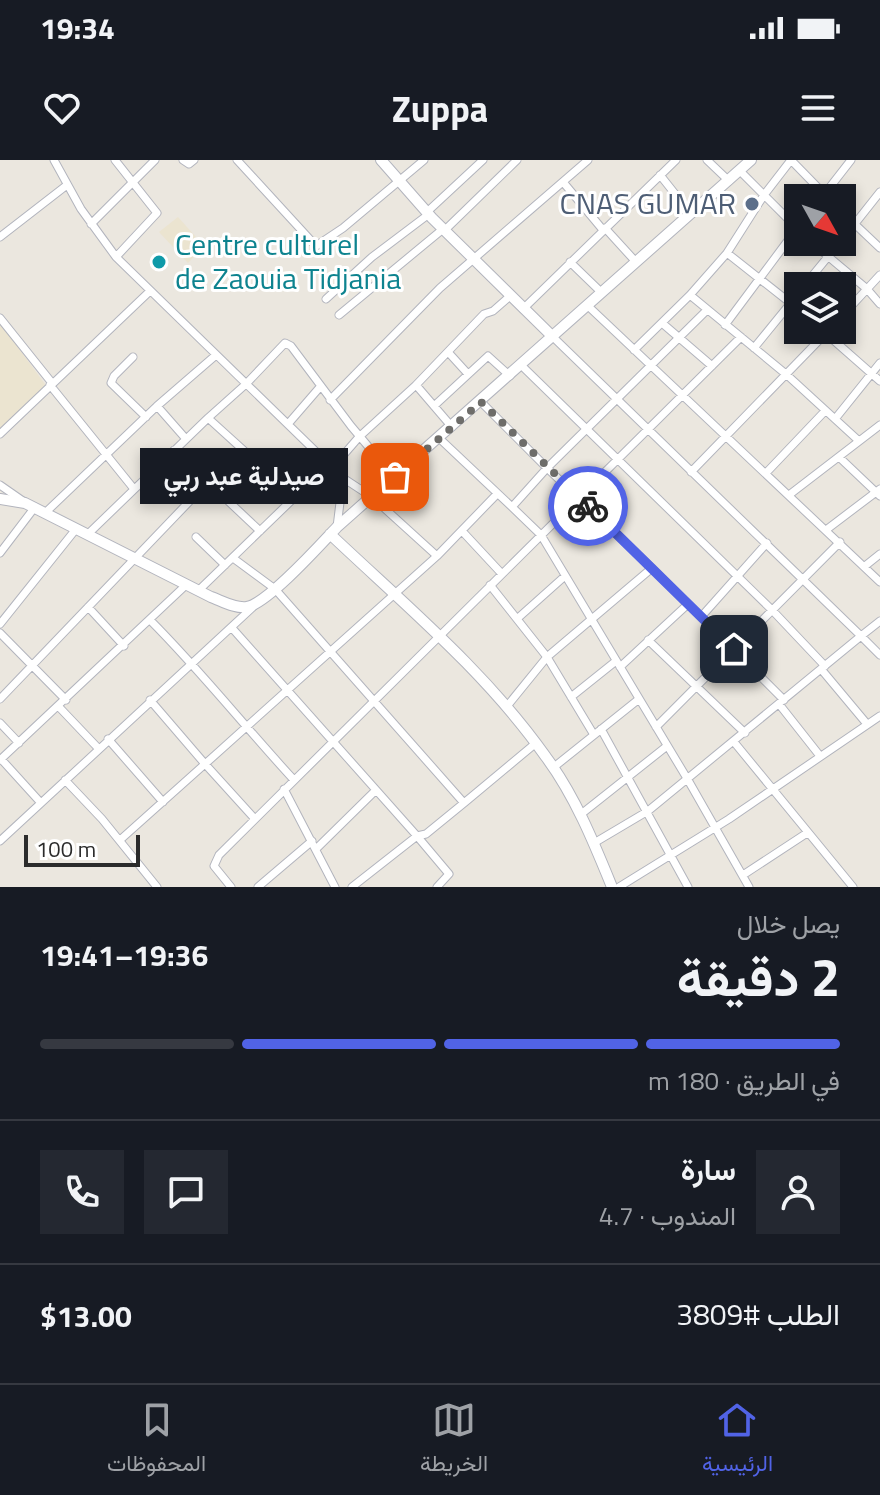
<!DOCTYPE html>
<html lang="ar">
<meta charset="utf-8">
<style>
:root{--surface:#171b24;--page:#242831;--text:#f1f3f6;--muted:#9ea1a6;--line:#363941;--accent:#5163e6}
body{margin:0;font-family:"Titillium Web",Vazirmatn,sans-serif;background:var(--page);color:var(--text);direction:rtl;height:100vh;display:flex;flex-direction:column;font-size:30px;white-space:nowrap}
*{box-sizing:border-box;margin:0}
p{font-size:26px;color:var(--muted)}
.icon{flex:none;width:44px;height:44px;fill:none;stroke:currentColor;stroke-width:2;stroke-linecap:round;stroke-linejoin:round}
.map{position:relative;height:727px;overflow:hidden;direction:ltr}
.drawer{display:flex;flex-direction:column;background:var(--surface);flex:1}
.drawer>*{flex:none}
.needle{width:52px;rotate:130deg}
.controls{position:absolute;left:784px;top:24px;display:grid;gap:16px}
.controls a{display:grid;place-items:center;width:72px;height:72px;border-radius:0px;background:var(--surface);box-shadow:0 4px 12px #0003;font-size:40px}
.scale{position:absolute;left:24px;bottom:20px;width:116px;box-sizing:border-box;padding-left:8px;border:4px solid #2b2b2b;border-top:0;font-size:22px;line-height:28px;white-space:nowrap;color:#2b2b2b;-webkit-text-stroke:6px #fff;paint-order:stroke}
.pin{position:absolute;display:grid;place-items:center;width:68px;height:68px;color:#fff;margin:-34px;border-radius:16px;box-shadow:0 4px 12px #0006}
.courier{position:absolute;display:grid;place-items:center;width:80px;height:80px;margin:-40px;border:6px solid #5163e6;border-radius:50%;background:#fff;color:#222;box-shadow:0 2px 10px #0007}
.bubble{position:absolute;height:56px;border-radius:0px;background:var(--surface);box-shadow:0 4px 12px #0003;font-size:26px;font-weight:700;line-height:56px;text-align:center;direction:rtl}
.summary em{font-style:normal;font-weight:700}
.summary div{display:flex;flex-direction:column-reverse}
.summary{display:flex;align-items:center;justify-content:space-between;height:136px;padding:0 40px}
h1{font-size:52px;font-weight:700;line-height:60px}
.bar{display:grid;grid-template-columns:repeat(4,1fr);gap:12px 8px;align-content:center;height:96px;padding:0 40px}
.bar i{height:10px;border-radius:6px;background:var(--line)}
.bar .current{background:var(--accent)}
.bar p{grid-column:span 4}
.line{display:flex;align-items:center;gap:20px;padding:0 40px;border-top:2px solid var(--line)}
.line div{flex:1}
.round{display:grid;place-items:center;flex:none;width:84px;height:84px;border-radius:0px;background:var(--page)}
.status{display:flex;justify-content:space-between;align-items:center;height:56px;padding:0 40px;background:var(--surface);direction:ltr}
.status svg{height:22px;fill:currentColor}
header{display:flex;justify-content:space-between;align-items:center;height:104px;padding:0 40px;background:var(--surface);font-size:36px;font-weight:700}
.dock{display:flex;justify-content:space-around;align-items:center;height:112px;border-top:2px solid var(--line);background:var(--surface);font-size:22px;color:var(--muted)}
.dock a{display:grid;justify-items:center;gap:4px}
.dock .current{color:var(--accent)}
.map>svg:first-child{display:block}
</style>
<div class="status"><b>19:34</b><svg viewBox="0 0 49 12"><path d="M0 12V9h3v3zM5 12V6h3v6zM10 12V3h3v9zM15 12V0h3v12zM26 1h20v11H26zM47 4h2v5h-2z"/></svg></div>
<header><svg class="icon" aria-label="menu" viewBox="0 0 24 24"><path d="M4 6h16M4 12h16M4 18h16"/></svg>Zuppa<svg class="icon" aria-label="heart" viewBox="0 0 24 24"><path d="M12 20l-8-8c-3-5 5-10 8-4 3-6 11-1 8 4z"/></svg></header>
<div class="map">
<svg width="880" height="727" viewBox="0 0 880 727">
<rect width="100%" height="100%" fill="#ebe7df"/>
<path fill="#ebe4d0" d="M178,57l26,29 -16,17 -29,-31z
M0,163l47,64 -47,44z"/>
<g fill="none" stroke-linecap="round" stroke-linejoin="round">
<defs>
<path id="street" d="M54,0l27,49 35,48 227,221 29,19 65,59
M115,0l42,53 -41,44
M183,0l6,4 5,-4
M237,0l79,86 27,-18 81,-68
M707,0l22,21
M791,0l-27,35 -37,58 71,56
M791,0l37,38
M740,11l58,58
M660,15l31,39
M563,22l40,48
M823,36l28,-36
M427,52l56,-52
M842,52l38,36
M91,64l64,-64
M605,68l31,34
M445,70l72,-70
M0,77l67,-52
M842,80l38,-48
M811,82l56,47 13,15
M570,102l32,31
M804,126l36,-44
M690,135l97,80 72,66
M326,139l46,-42 57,-43
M588,146l292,276
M523,149l153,-149
M707,150l-160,158 -35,39 29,28 147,245 61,107
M339,155l104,-86
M842,156l38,-41
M0,158l52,65
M662,163l50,43
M725,165l73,-98
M822,170l58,51
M553,177l308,299 19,-15
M754,188l44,-54
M634,190l56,-55 37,-42
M448,192l20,22
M133,197l-19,19 -3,7 35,34
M522,206l250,244 53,56
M50,225l84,104
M416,225l68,-71 9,-3 17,-15
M330,240l110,-112 148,-128
M481,242l66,66 105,100 -105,89 -39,48
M157,246l29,33
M434,246l54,-50 22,20
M208,258l87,79
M835,259l45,-56
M288,264l32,-37
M0,274l150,-143
M439,278l73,69
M174,290l86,81
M839,297l41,39
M333,307l26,-30 57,-52 36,42
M691,312l138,-142
M766,313l59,-62
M0,325l23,16
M789,335l91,-70
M45,353l112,-107 59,-51
M337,367l6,-49
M826,370l54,-41
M462,371l40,43
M87,375l121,-117 38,-34 39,-41 6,3 60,80 43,51
M196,377l29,28
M0,393l35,-46
M233,398l42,31 189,214 72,-60
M865,406l15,-12
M652,408l49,49 66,-74
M490,425l57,72 47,78
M198,431l97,-94 36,-31
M88,447l36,39
M701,457l83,83
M518,458l47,-42
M150,460c51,51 95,107 144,160
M0,464l76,-95
M232,468l185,208 9,-2 38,-31
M0,473l66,67
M648,480l97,93
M620,507l68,-63
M821,509l46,55
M571,537l45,-36
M0,539l208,-217
M779,544l41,52
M59,547l39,41
M0,563l19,20
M656,567l184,-185
M601,569l87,158
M108,579l55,63
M734,582l119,145
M1,599l40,44
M0,600l186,-175
M554,607l85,-68
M65,620l37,39 55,68
M284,629l51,98
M580,655l87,-69
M254,658l-49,-54 232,-208 60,-62
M120,680l85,-76 -55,-64
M0,681l254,-235
M594,683l54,-32 213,-175 19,19
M316,689l60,-59
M743,715l64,-42
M231,727l-17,-21 5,-11 522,-518
M258,727l54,-46
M352,727l65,-51 32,38 -12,13
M619,727l110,-68 151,-103"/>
<path id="secondary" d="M381,0l51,58 121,119
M0,339l25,4 186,94c11,4 25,12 36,10 21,-4 73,-62 90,-80l414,-367
M330,374c75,71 156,138 216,223 29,39 48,86 66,130"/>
</defs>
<use href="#street" stroke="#b2b4bd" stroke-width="9"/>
<use href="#secondary" stroke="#b2b4bd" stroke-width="12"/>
<use href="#street" stroke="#fff" stroke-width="7"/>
<use href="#secondary" stroke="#fff" stroke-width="10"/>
</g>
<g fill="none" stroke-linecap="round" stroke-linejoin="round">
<path stroke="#6e6d6a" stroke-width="8" stroke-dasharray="0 14.4" d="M395,317l86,-75 107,104"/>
<path stroke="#5163e6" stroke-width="10" d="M588,346l146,143"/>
</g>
<circle fill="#5c6f8a" stroke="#fff" stroke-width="3" cx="752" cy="44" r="8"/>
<circle fill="#0f9aa8" stroke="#fff" stroke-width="3" cx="159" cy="102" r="8"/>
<g text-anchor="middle" stroke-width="6" stroke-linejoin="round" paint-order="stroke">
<g font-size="30" fill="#4e5e75" stroke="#fff" text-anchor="end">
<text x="736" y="54">CNAS GUMAR</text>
</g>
<g font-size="30" fill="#0d838f" stroke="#fff" text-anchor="start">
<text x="175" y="95">Centre culturel<tspan x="175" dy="34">de Zaouia Tidjania</tspan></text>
</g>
</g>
</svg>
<div class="controls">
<a><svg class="needle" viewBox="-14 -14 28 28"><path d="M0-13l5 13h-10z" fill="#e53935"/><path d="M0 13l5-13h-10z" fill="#9ea1a6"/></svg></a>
<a><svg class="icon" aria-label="layers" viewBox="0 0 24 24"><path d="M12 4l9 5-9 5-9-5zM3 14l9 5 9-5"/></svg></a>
</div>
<div class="scale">100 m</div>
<div class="pin" style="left:395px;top:317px;background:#ea580c"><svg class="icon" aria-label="bag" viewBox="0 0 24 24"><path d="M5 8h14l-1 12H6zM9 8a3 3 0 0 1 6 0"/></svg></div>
<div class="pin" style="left:734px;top:489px;background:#1f2937"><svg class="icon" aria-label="home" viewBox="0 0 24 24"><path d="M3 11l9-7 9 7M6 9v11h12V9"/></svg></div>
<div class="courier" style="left:588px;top:346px"><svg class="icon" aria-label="bike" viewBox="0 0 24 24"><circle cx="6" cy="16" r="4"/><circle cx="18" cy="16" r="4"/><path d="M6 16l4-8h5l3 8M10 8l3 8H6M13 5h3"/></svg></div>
<div class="bubble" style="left:140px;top:288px;width:208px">صيدلية عبد ربي</div>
</div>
<section class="drawer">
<div class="summary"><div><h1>2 دقيقة</h1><p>يصل خلال</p></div><em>19:36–19:41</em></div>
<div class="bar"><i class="current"></i><i class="current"></i><i class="current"></i><i></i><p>في الطريق · 180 m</p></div>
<div class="line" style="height:144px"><a class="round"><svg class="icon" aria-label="person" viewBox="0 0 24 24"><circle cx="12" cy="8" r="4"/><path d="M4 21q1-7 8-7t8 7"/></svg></a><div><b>سارة</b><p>المندوب · 4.7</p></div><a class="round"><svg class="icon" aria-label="chat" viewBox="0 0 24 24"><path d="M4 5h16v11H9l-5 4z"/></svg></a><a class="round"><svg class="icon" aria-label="phone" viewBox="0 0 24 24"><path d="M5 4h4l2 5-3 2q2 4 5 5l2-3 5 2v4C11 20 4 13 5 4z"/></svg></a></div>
<div class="line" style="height:104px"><div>الطلب #3809</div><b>$13.00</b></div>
</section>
<nav class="dock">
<a class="current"><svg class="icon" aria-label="home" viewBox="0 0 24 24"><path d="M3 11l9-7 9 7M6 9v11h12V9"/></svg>الرئيسية</a>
<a><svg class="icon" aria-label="map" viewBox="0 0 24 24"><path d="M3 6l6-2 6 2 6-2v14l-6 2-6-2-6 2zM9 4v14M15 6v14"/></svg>الخريطة</a>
<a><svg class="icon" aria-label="saved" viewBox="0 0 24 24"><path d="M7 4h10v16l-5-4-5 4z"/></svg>المحفوظات</a>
</nav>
